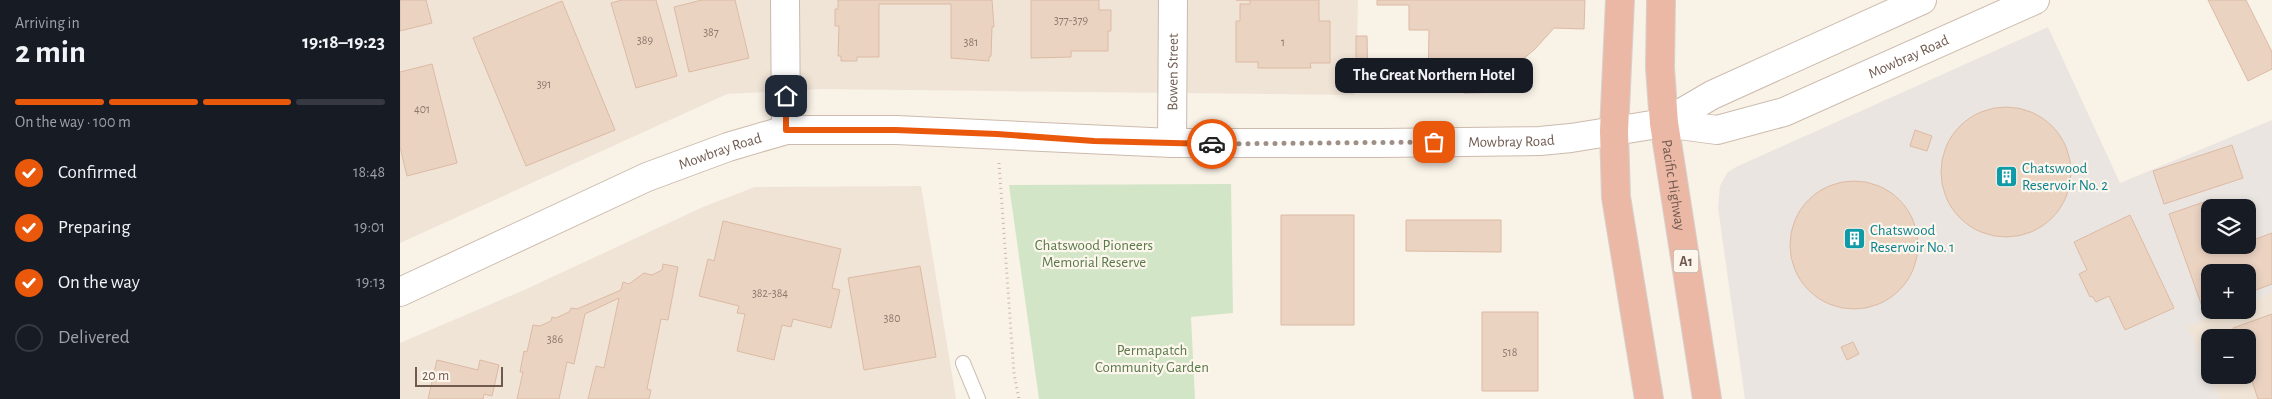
<!DOCTYPE html>
<meta charset="utf-8">
<style>
:root{--surface:#171b24;--page:#242831;--text:#f1f3f6;--muted:#9ea1a6;--line:#363941;--accent:#ea580c}
body{margin:0;font-family:"Alegreya Sans",sans-serif;background:var(--page);color:var(--text);height:100vh;display:flex;flex-direction:column;font-size:19px;white-space:nowrap}
*{box-sizing:border-box;margin:0}
p{font-size:16px;color:var(--muted)}
.icon{flex:none;width:28px;height:28px;fill:none;stroke:currentColor;stroke-width:2;stroke-linecap:round;stroke-linejoin:round}
.map{position:relative;flex:1;overflow:hidden}
.details{display:flex;flex-direction:column;background:var(--surface);width:400px}
.details>*{flex:none}
.controls{position:absolute;left:1801px;top:199px;display:grid;gap:10px}
.controls a{display:grid;place-items:center;width:55px;height:55px;border-radius:10px;background:var(--surface);box-shadow:0 2px 8px #0003;font-size:25px}
.scale{position:absolute;left:15px;bottom:12px;width:88px;box-sizing:border-box;padding-left:5px;border:2px solid #705a4f;border-top:0;font-size:14px;line-height:18px;white-space:nowrap;color:#705a4f;-webkit-text-stroke:4px #fdf6ed;paint-order:stroke}
.pin{position:absolute;display:grid;place-items:center;width:42px;height:42px;color:#fff;margin:-21px;border-radius:10px;box-shadow:0 2px 8px #0006}
.courier{position:absolute;display:grid;place-items:center;width:50px;height:50px;margin:-25px;border:4px solid #ea580c;border-radius:50%;background:#fff;color:#222;box-shadow:0 1px 6px #0007}
.bubble{position:absolute;height:35px;border-radius:10px;background:var(--surface);box-shadow:0 2px 8px #0003;font-size:16px;font-weight:700;line-height:35px;text-align:center}
.headline em{font-style:normal;font-weight:700}
.headline div{display:flex;flex-direction:column-reverse}
.headline{display:flex;align-items:center;justify-content:space-between;height:85px;padding:0 15px}
h1{font-size:32px;font-weight:700;line-height:38px}
.bar{display:grid;grid-template-columns:repeat(4,1fr);gap:8px 5px;align-content:center;height:60px;padding:0 15px}
.bar i{height:6px;border-radius:4px;background:var(--line)}
.bar .active{background:var(--accent)}
.bar p{grid-column:span 4}
ol{padding:0 15px;list-style:none}
li{display:flex;align-items:center;gap:15px;height:55px}
li p{margin-inline-start:auto}
li .icon{padding:5px;border-radius:50%;background:var(--accent);color:#fff;stroke-width:4}
li:last-child{color:var(--muted)}
li i{width:28px;height:28px;border:2px solid var(--line);border-radius:50%}
main{display:flex;flex:1;min-height:0}
.map>svg:first-child{display:block}
</style>
<main>
<section class="details">
<div class="headline"><div><h1>2 min</h1><p>Arriving in</p></div><em>19:18–19:23</em></div>
<div class="bar"><i class="active"></i><i class="active"></i><i class="active"></i><i></i><p>On the way · 100 m</p></div>
<ol>
<li><svg class="icon" aria-label="check" viewBox="0 0 24 24"><path d="M5 12l5 5 9-10"/></svg>Confirmed<p>18:48</p></li>
<li><svg class="icon" aria-label="check" viewBox="0 0 24 24"><path d="M5 12l5 5 9-10"/></svg>Preparing<p>19:01</p></li>
<li><svg class="icon" aria-label="check" viewBox="0 0 24 24"><path d="M5 12l5 5 9-10"/></svg>On the way<p>19:13</p></li>
<li><i></i>Delivered</li>
</ol>
</section>
<div class="map">
<svg width="1872" height="399" viewBox="0 0 1872 399">
<rect width="100%" height="100%" fill="#f9f2e7"/>
<path fill="#f0e4d6" fill-rule="evenodd" d="M0,0h958l-2,85 -1,10 -534,-6 -94,5 -327,149z
M521,186l35,213h-556v-56l122,-52 181,-84 52,-20z
M1872,292v107h-52l-34,-72 42,-17h20v-8zM1810,338h38v37h-38z"/>
<path fill="#eae5e0" fill-rule="evenodd" d="M1648,27l72,156 152,-63v172l-24,10v-30h-38v38h18l-41,17 33,72h-475l-27,-191 2,-22 7,-13 9,-6zM1810,208h38v37h-38z"/>
<path fill="#d3e5c7" d="M831,184l2,129 -42,4 4,82h-156l-30,-214z"/>
<path fill="#ebd3c2" stroke="#dcbaa4" d="M0,0h26l6,23 -32,8z
M222,0h34l21,76 -41,12 -25,-85z
M302,0h33l14,58 -60,14 -15,-65z
M438,0h154l2,27h-2l-1,29 -2,1v4l-38,-3v-54h-72v53h-22v4h-16v-5h-3l1,-30h-4v-17h3z
M631,0h68v10h12v21h-3v20h-37v6l-40,1z
M836,0h83v21h11v42h-20l1,5h-53v-6h-22v-41h4v-17h10v-4z
M977,0h208l-1,29 -30,-1 -19,21 -21,18 -2,25 -48,1 2,-16h-7v13h-31l1,-60h-20v-25h-32z
M1808,0h38l26,52v17l-24,12z
M162,1l53,129 -89,36 -53,-128z
M956,36h11l1,50 -12,-1z
M32,64l25,99 -50,13 -7,-29v-75z
M1541 172a65 65 0 1 1 130 0a65 65 0 1 1-130 0Z
M1515,130l17,6 -5,15 -17,-5z
M1832,145l11,33 -79,26 -11,-33z
M1390 245a64 64 0 1 1 128 0a64 64 0 1 1-128 0Z
M1804,202l6,18v25h9l2,6 17,-6h10v-3l24,-9v51l-24,9v-21h-38v34l-7,3 -34,-95z
M881,215h73v110h-73z
M1730,215l44,93 -49,22 -16,-34 -13,6 -4,-6 -2,1 -11,-23 8,-4 -13,-28z
M1006,220h95v32l-95,-1z
M323,221l118,28 -9,39 8,2 -9,38 -38,-9 -2,8 -9,-2 -8,35 -37,-9 8,-37 -8,-1 2,-7 -40,-10 9,-37 6,2z
M263,264l15,3 -10,53 -7,-1 -14,70 4,1 -2,9h-61l8,-33 8,2 15,-70 -34,16 -11,50 -7,-2 -8,37h-42l6,-27h-3l4,-21 3,1 6,-27 7,1 11,-5 1,-4 4,1 13,-6 2,-4 6,1 44,-19 2,-8 6,2 15,-11 8,2 10,-5z
M520,266l16,91 -72,13 -16,-92z
M1082,312h56v79h-56z
M1872,314v85h-14l-10,-30v-31h-12l-3,-10z
M1453,342l6,12 -12,6 -6,-13z
M37,360l41,10 2,-10 19,5 -7,31 -8,-2 -1,5h-55z"/>
<g fill="none" stroke-linecap="round" stroke-linejoin="round">
<defs>
<path id="lane" d="M563,363l15,36"/>
<g id="street">
<path d="M385,0l1,130"/>
<path id="s1" d="M772,143l1,-143"/>
</g>
<g id="secondary">
<path d="M1264,123l48,-28 210,-95"/>
<path id="s2" d="M0,292l247,-115 81,-30 58,-17h110l276,13h209l159,-2 31,-3 93,-15 53,7 67,-18 251,-112"/>
</g>
<g id="highway">
<path d="M1220,0l-6,131 2,66 33,202"/>
<path id="s3" d="M1261,0l-1,68 4,55 43,276"/>
</g>
</defs>
<use href="#lane" stroke="#cabaae" stroke-width="16"/>
<use href="#street" stroke="#cabaae" stroke-width="30"/>
<use href="#secondary" stroke="#ccbbad" stroke-width="30"/>
<use href="#highway" stroke="#d7d1ce" stroke-width="30"/>
<path stroke="#d0b6a5" stroke-width="3" stroke-dasharray="1 4" stroke-linecap="butt" d="M599,163l15,211 5,25"/>
<use href="#lane" stroke="#fff" stroke-width="14"/>
<use href="#street" stroke="#fff" stroke-width="28"/>
<use href="#secondary" stroke="#fff" stroke-width="28"/>
<use href="#highway" stroke="#ecb8a6" stroke-width="28"/>
</g>
<g fill="none" stroke-linecap="round" stroke-linejoin="round">
<path stroke="#a08f84" stroke-width="5" stroke-dasharray="0 9" d="M812,144l222,-2"/>
<path stroke="#ea580c" stroke-width="6" d="M386,96v34h110l101,4 97,7 118,3"/>
</g>
<defs>
<symbol id="building-square" viewBox="-11 -11 22 22"><rect x="-9" y="-9" width="18" height="18" rx="4" fill="#0f9aa8" stroke="#fdf6ed"/><path d="M-4-6H4V6H1V3H-1V6H-4ZM-2.5-4.3h1.7v1.8h-1.7ZM.8-4.3h1.7v1.8H.8ZM-2.5-1h1.7V.8h-1.7ZM.8-1h1.7V.8H.8Z" fill="#fff"/></symbol>
</defs>
<g fill-rule="evenodd">
<use href="#building-square" x="1594" y="164" width="25" height="25"/>
<use href="#building-square" x="1442" y="226" width="25" height="25"/>
</g>
<g text-anchor="middle" stroke-width="4.5" stroke-linejoin="round" paint-order="stroke">
<g font-size="12" fill="#8f786c">
<text x="671" y="24">377-379</text>
<text x="311" y="36">387</text>
<text x="245" y="44">389</text>
<text x="571" y="46">381</text>
<text x="883" y="46">1</text>
<text x="144" y="88">391</text>
<text x="22" y="113">401</text>
<text x="370" y="297">382-384</text>
<text x="492" y="322">380</text>
<text x="155" y="343">386</text>
<text x="1110" y="356">518</text>
</g>
<rect fill="#fdf6ed" stroke="#9a897e" stroke-width="1" x="1273.5" y="249.5" width="25" height="23" rx="4"/>
<g font-size="14" font-weight="bold" fill="#705a4f">
<text x="1286" y="266">A1</text>
</g>
<g font-size="15" fill="#705a4f" stroke="#fdf6ed">
<text dy="5" stroke="none"><textPath href="#s2" startOffset="1558">Mowbray Road</textPath></text>
<text dy="5" stroke="none"><textPath href="#s1" startOffset="71">Bowen Street</textPath></text>
<text dy="5" stroke="none"><textPath href="#s2" startOffset="1145">Mowbray Road</textPath></text>
<text dy="5" stroke="none"><textPath href="#s2" startOffset="350">Mowbray Road</textPath></text>
<text dy="5" stroke="none"><textPath href="#s3" startOffset="186">Pacific Highway</textPath></text>
</g>
<g font-size="15" fill="#0d838f" stroke="#fdf6ed" text-anchor="start">
<text x="1622" y="173">Chatswood<tspan x="1622" dy="17">Reservoir No. 2</tspan></text>
<text x="1470" y="235">Chatswood<tspan x="1470" dy="17">Reservoir No. 1</tspan></text>
</g>
<g font-size="15" fill="#597a4b" stroke="#fdf6ed">
<text x="694" y="250">Chatswood Pioneers<tspan x="694" dy="17">Memorial Reserve</tspan></text>
<text x="752" y="355">Permapatch<tspan x="752" dy="17">Community Garden</tspan></text>
</g>
</g>
</svg>
<div class="controls">
<a><svg class="icon" aria-label="layers" viewBox="0 0 24 24"><path d="M12 4l9 5-9 5-9-5zM3 14l9 5 9-5"/></svg></a>
<a>+</a>
<a>−</a>
</div>
<div class="scale">20 m</div>
<div class="pin" style="left:1034px;top:142px;background:#ea580c"><svg class="icon" aria-label="bag" viewBox="0 0 24 24"><path d="M5 8h14l-1 12H6zM9 8a3 3 0 0 1 6 0"/></svg></div>
<div class="pin" style="left:386px;top:96px;background:#1f2937"><svg class="icon" aria-label="home" viewBox="0 0 24 24"><path d="M3 11l9-7 9 7M6 9v11h12V9"/></svg></div>
<div class="courier" style="left:812px;top:144px"><svg class="icon" aria-label="car" viewBox="0 0 24 24"><path d="M5 17H2v-5l4-1 3-4h7l3 4 3 1v5h-3M9 17h6M6 11h13"/><circle cx="7" cy="17" r="2"/><circle cx="17" cy="17" r="2"/></svg></div>
<div class="bubble" style="left:935px;top:58px;width:198px">The Great Northern Hotel</div>
</div>
</main>
